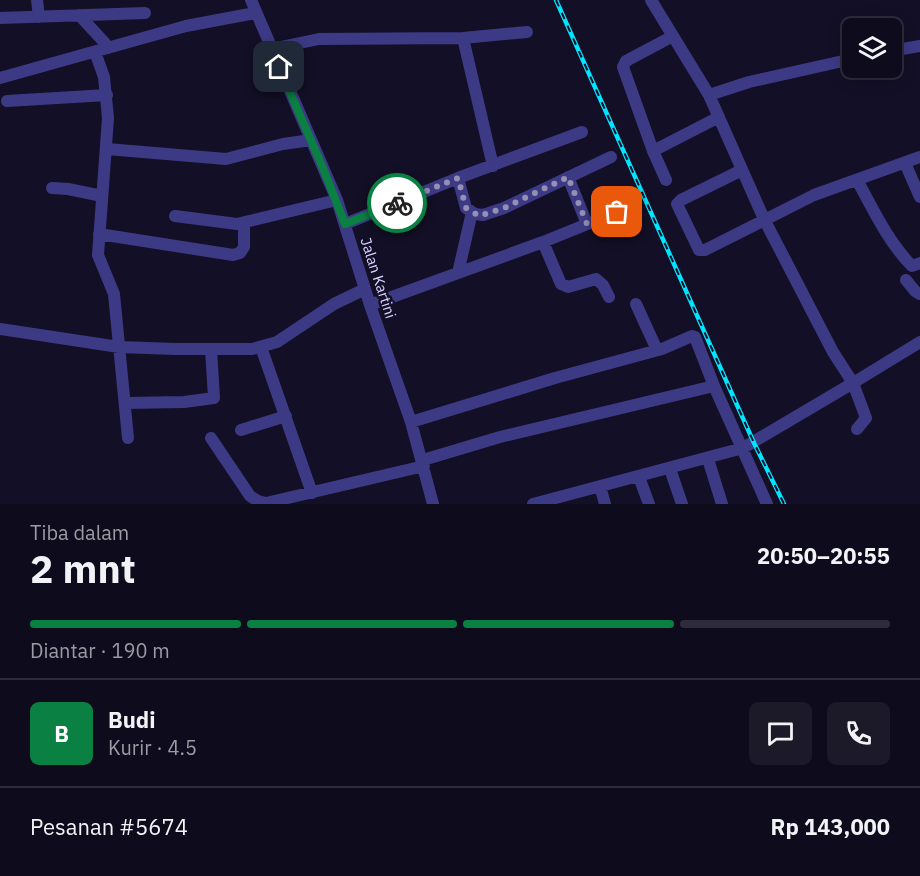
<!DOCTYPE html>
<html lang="id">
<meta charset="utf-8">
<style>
:root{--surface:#0e0b1c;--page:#1c1929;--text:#f1f3f6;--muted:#9b9ba3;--line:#2e2b3b;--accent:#0b8043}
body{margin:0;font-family:"IBM Plex Sans",sans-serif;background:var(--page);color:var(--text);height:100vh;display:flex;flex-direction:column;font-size:22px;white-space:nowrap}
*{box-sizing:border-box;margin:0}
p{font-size:20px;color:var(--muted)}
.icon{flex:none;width:33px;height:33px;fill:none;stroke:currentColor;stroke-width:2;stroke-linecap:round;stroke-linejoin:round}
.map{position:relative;height:504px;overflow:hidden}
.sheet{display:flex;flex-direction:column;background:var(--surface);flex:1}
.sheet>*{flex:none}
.fabs{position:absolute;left:842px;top:18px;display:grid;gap:12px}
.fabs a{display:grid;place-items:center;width:60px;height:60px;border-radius:9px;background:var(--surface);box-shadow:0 3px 15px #0003,0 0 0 2px var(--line);font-size:30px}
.pin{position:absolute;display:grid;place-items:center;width:51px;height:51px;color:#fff;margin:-26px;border-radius:12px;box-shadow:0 3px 9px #0006}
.courier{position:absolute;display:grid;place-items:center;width:60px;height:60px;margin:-30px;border:4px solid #0b8043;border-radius:50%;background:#fff;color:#222;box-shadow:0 2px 8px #0007}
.summary em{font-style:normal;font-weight:800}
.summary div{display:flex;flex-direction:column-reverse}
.summary{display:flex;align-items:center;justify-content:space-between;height:102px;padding:0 30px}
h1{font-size:39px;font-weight:800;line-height:45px}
.bar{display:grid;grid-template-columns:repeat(4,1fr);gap:9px 6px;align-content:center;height:72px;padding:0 30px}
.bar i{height:8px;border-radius:4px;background:var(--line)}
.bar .selected{background:var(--accent)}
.bar p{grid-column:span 4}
.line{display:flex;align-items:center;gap:15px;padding:0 30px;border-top:2px solid var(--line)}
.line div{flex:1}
.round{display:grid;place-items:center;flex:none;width:63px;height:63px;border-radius:9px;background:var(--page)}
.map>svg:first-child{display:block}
</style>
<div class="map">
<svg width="920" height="504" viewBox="0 0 920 504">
<rect width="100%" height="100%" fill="#130f26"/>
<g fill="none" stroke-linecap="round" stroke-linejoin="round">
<path stroke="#3d3a85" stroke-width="12" d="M37,0l2,17
M251,0l86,200 33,105 41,117 22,82
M651,0l58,95 55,124 69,133 20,31 67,-41
M79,15l25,27 4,6
M0,18l145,-5
M463,38l30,128
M271,49l48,-10 144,-1 64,-6
M891,51l29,-5
M95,52l9,25 4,41 -10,137 16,39 14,144
M0,78l186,-52 69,-13
M709,95l40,-13 103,-23
M7,101l100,-6
M107,149l119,10 57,-15 28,-4
M653,151l66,-34
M905,163l15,34
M742,170l-61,30 -4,4 22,46h6l109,-55 106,-38
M568,177l19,47
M458,178l8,30 9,6 8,1 21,-7 107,-51
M666,180l-13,-29 -30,-84 3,-6 47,-25
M857,180c16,29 31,62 55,86l8,-3
M52,188l16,1 34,7
M175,216l62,8 100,-24
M345,224l113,-46 124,-46
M99,234l134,21 7,-2 4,-6v-24
M543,242l18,42 7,3 28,-8 7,6 6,12
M458,273l14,-61
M906,280l9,11 5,3
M636,304l21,46
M370,305l173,-63 89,-36
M0,329l119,18 56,2h77l25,-7 57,-38 31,-15
M261,347l51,146
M126,403l58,-1 30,-4 -3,-49
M411,422l144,-44 107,-29 30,-13 3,1 19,49 53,118
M241,430l45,-14
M211,438l39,58 8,5 8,2 158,-37
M708,459l14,45
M423,460l77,-23 214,-51
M670,469l12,35
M639,477l10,27
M600,486l5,18
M533,504l210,-56 110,-65 13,35 -9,11"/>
<defs>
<path id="rail" d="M556,0l198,443 30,61"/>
</defs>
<use href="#rail" stroke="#00e5ff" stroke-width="4.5"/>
<use href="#rail" stroke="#130f26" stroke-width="2" stroke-dasharray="7" stroke-linecap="butt"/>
</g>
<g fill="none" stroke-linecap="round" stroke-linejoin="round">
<path stroke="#948fb3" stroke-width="6" stroke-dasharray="0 10.8" d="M397,203l61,-25 8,30 13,8 25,-8 64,-31 19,47 30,-12"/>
<path stroke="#0b8043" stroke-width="8" d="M279,67l44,101 22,56 52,-21"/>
</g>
<g text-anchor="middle" stroke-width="5" stroke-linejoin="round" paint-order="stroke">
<g font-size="15" fill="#d9d4ff" stroke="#130f26">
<text transform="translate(378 278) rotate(72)" y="5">Jalan Kartini</text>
</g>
</g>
</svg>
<div class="fabs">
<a><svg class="icon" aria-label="layers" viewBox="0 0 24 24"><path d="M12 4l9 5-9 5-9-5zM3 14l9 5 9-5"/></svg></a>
</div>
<div class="pin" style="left:617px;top:212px;background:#ea580c"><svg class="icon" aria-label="bag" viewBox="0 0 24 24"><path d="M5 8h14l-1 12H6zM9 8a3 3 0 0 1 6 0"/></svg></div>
<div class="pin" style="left:279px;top:67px;background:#1f2937"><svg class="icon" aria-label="home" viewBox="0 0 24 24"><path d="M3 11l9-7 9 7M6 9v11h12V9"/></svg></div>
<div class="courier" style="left:397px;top:203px"><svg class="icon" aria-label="bike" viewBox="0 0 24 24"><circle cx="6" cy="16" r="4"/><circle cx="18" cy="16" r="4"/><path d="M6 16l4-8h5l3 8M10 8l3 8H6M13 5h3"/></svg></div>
</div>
<section class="sheet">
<div class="summary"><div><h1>2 mnt</h1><p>Tiba dalam</p></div><em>20:50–20:55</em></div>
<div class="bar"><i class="selected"></i><i class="selected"></i><i class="selected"></i><i></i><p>Diantar · 190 m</p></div>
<div class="line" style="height:108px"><b class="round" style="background:var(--accent);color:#fff">B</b><div><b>Budi</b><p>Kurir · 4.5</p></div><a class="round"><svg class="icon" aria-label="chat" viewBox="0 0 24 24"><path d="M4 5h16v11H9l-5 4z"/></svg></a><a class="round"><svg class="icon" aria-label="phone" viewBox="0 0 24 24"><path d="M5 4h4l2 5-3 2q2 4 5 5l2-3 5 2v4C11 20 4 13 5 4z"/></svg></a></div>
<div class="line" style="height:78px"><div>Pesanan #5674</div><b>Rp 143,000</b></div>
</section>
